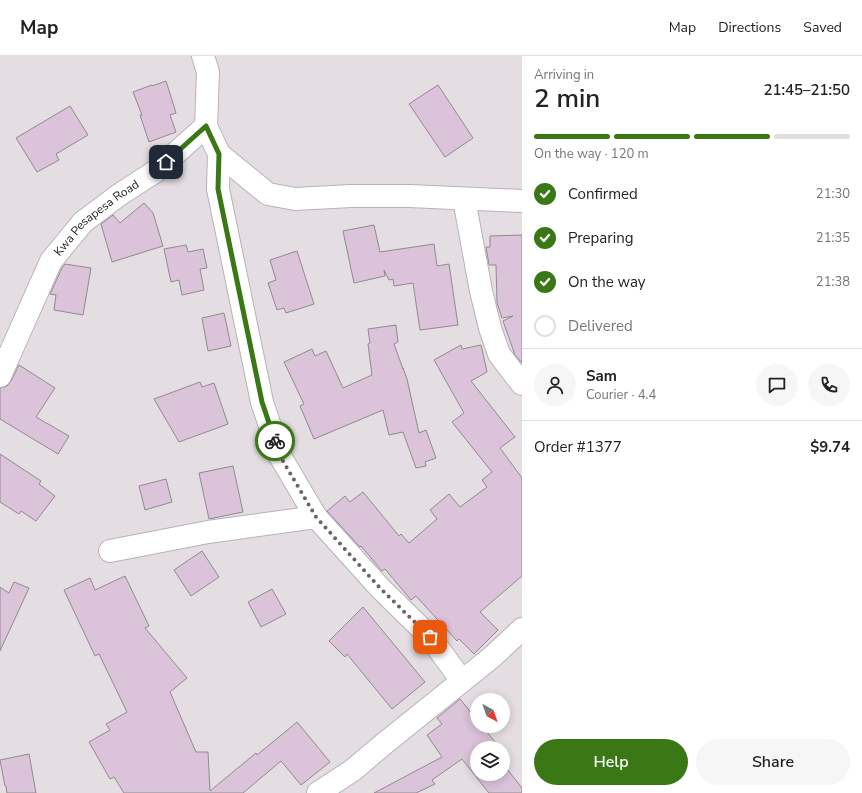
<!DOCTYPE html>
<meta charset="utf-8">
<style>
:root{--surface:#fff;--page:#f6f6f6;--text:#222;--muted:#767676;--line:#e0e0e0;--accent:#397815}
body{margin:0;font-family:"Nunito Sans",sans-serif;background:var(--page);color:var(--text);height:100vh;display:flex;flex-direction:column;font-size:15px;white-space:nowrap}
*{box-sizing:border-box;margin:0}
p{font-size:13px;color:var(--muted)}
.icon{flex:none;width:22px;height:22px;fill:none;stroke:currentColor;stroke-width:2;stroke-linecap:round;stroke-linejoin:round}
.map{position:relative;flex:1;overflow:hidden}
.details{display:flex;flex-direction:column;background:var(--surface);width:340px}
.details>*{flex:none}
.needle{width:26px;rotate:140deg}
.fabs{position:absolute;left:470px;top:637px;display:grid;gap:8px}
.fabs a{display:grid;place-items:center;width:40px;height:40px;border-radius:50%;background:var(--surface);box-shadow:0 2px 10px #0003;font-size:20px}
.pin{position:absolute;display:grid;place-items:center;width:34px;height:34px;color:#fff;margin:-17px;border-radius:8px;box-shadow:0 2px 6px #0006}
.courier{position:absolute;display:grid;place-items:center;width:40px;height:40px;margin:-20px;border:3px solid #397815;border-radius:50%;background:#fff;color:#222;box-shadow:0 1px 5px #0007}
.overview em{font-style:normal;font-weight:600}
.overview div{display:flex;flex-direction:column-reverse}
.overview{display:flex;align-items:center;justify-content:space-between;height:68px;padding:0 12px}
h1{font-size:26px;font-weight:600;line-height:30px}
.bar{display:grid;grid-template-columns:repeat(4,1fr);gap:6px 4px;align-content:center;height:48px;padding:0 12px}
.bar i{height:5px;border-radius:3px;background:var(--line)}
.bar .on{background:var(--accent)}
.bar p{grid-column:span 4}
.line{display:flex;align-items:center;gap:10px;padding:0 12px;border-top:1px solid var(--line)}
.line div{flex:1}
.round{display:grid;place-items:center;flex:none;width:42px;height:42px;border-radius:21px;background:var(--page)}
ol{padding:0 12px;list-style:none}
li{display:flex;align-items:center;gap:12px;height:44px}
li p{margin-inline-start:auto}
li .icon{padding:4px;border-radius:50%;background:var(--accent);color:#fff;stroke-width:4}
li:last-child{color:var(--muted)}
li i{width:22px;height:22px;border:2px solid var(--line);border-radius:50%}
.primary-button{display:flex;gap:8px;margin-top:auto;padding:8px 12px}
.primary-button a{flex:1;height:46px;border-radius:24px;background:var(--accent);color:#fff;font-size:16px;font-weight:600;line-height:46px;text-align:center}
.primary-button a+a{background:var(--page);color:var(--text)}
header{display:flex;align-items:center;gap:24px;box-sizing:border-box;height:56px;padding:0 20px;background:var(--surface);border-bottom:1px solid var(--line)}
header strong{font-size:19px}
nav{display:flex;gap:22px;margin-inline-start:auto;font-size:14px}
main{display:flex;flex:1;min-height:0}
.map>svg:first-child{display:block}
</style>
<header>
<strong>Map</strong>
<nav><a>Map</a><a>Directions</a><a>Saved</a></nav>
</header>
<main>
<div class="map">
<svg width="522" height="737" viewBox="0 0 522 737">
<rect width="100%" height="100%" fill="#e4dee3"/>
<path fill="#dbc3da" stroke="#908a8f" d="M166,25l10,32 -6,2 6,17 -27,10 -9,-27h2l-9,-23 19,-7v1z
M438,29l35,53 -28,19 -36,-53z
M70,50l18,29 -32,19 3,6 -22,12 -21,-34z
M144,147l9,10 10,33 -51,16 -11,-38 12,-9 7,8z
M374,169l6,27 54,-8 3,22 12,-2 9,61 -38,5 -7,-47 -19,3 -1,-7 -4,1 -5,-10 1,6 -31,7 -11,-52z
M522,179v128l-7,-8 -12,-34 10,-5 -11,2 -5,-15 -1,-38h-7l-3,-18h4v-11z
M186,189l2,7 15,-3 4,19 -7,1 4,21 -22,5 -3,-15 -8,2 -7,-33z
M297,195l17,53 -28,9 -2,-5 -7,2 -9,-27 8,-3 -6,-20z
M65,208l26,4 -8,47 -29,-5 2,-15 -6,-1 12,-26z
M224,257l7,33 -23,5 -6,-33z
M396,269l2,17 -4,2 9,25v-1l4,11 12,54 7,-3 10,28 -11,4 1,4 -10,2 -13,-36 -14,3 -6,-25 -69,29 -14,-33 4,-2 -20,-42 28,-13 3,7 11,-5 17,37 29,-13 -4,-31 2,-1 -2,-14z
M461,289l1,4 19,-4 6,27 -16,9 44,56 -15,11 22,30v98l-42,36 18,18 -24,24 -15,-15 -2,2 -41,-45 -5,4 -26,-31 -3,2 -21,-25 -1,1 -33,-36 18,-15 5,6 13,-10 36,44 2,-2 8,9 28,-24 -7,-9 19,-16 11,13 27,-20 -5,-7 10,-8 -40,-50 12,-9 -30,-53z
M19,309l36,23 -19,29 33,19 -11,18 -58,-35v-31l7,-2 4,-5z
M200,326l2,5 12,-4 14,41 -49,18 -25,-43z
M0,398l41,27 -2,3 16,12 -19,25 -15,-10 -2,3 -19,-12z
M233,410l10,46 -34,7 -10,-46z
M166,423l6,23 -27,8 -6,-24z
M202,495l17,26 -28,19 -17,-26z
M125,520l24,50 -4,2 42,50 -17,14 26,60h12l2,39 46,-38 1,2 40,-33 33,40 -29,23 -20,-24 -38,32h-119l-10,-16 -4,2 -21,-37 21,-12 -4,-6 21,-12 -28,-58 -4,2 -31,-66 26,-12 5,12z
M14,526l15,6 -29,63v-64l9,6z
M272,533l14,25 -25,13 -13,-25z
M363,551l62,75 -33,27 -45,-55 -2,3 -16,-16z
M460,643l17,21v6h5l18,22h-23v26h26v-10l19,24v5h-33l-27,-34 -30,21 3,4 -19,9h-42l68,-36 -15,-22 15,-11 -5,-6z
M29,698l7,39h-29l-1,-7h-1l-5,-26z"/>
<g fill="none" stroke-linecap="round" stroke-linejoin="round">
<defs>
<g id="minor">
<path d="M206,70l13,28 -1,35 44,213 18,54 36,61 64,71 50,49 32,44"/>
<path d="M219,98l49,40 27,5 56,-3h58l113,5"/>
<path d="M464,143l17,92 9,37 9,26 23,30"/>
<path id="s1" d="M0,320l51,-115 32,-39 36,-27 37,-24 50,-45 2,-54 -5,-16"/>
<path d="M110,495l98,-19 108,-15"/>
<path d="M318,737l35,-23 32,-27 107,-86 30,-28"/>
</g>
</defs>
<use href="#minor" stroke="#b8b2b8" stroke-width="24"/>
<use href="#minor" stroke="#fff" stroke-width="22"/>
</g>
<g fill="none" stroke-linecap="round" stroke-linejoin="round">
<path stroke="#686468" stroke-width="4" stroke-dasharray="0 7.2" d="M275,385l5,15 36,61 64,71 50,49"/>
<path stroke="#397815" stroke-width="5" d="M166,106l40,-36 13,28 -1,35 44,213 13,39"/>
</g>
<g text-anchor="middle" stroke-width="3" stroke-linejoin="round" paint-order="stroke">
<g font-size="12" fill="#252325" stroke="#f1ebf1">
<text dy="4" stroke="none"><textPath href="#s1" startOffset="189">Kwa Pesapesa Road</textPath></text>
</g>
</g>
</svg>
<div class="fabs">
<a><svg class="needle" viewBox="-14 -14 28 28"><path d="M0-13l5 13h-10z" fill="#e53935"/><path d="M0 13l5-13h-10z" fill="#767676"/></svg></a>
<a><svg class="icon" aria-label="layers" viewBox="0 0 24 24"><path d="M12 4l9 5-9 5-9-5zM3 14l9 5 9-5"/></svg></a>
</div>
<div class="pin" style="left:430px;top:581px;background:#ea580c"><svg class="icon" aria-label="bag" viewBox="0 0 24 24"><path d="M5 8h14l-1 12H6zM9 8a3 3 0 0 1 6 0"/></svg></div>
<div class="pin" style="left:166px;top:106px;background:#1f2937"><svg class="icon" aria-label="home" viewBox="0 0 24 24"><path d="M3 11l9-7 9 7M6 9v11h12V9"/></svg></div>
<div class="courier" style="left:275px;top:385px"><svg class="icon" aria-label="bike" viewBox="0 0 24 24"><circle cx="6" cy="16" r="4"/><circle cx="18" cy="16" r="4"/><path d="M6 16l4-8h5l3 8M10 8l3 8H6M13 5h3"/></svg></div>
</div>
<section class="details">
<div class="overview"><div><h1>2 min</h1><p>Arriving in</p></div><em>21:45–21:50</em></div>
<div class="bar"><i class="on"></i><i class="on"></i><i class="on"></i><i></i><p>On the way · 120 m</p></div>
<ol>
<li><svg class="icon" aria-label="check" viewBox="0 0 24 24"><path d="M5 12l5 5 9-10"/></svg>Confirmed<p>21:30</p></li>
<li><svg class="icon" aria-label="check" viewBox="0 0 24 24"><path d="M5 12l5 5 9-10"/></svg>Preparing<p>21:35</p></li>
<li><svg class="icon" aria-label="check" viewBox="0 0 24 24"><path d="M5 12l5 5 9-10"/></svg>On the way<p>21:38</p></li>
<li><i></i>Delivered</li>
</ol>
<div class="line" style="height:72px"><a class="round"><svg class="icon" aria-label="person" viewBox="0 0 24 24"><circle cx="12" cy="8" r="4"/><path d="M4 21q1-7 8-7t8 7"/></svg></a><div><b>Sam</b><p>Courier · 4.4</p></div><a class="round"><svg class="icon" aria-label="chat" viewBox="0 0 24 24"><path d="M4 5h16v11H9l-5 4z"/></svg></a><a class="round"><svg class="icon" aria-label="phone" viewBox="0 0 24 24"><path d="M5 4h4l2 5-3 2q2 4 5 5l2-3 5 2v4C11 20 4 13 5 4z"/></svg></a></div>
<div class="line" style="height:52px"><div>Order #1377</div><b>$9.74</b></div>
<div class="primary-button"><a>Help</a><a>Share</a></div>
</section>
</main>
